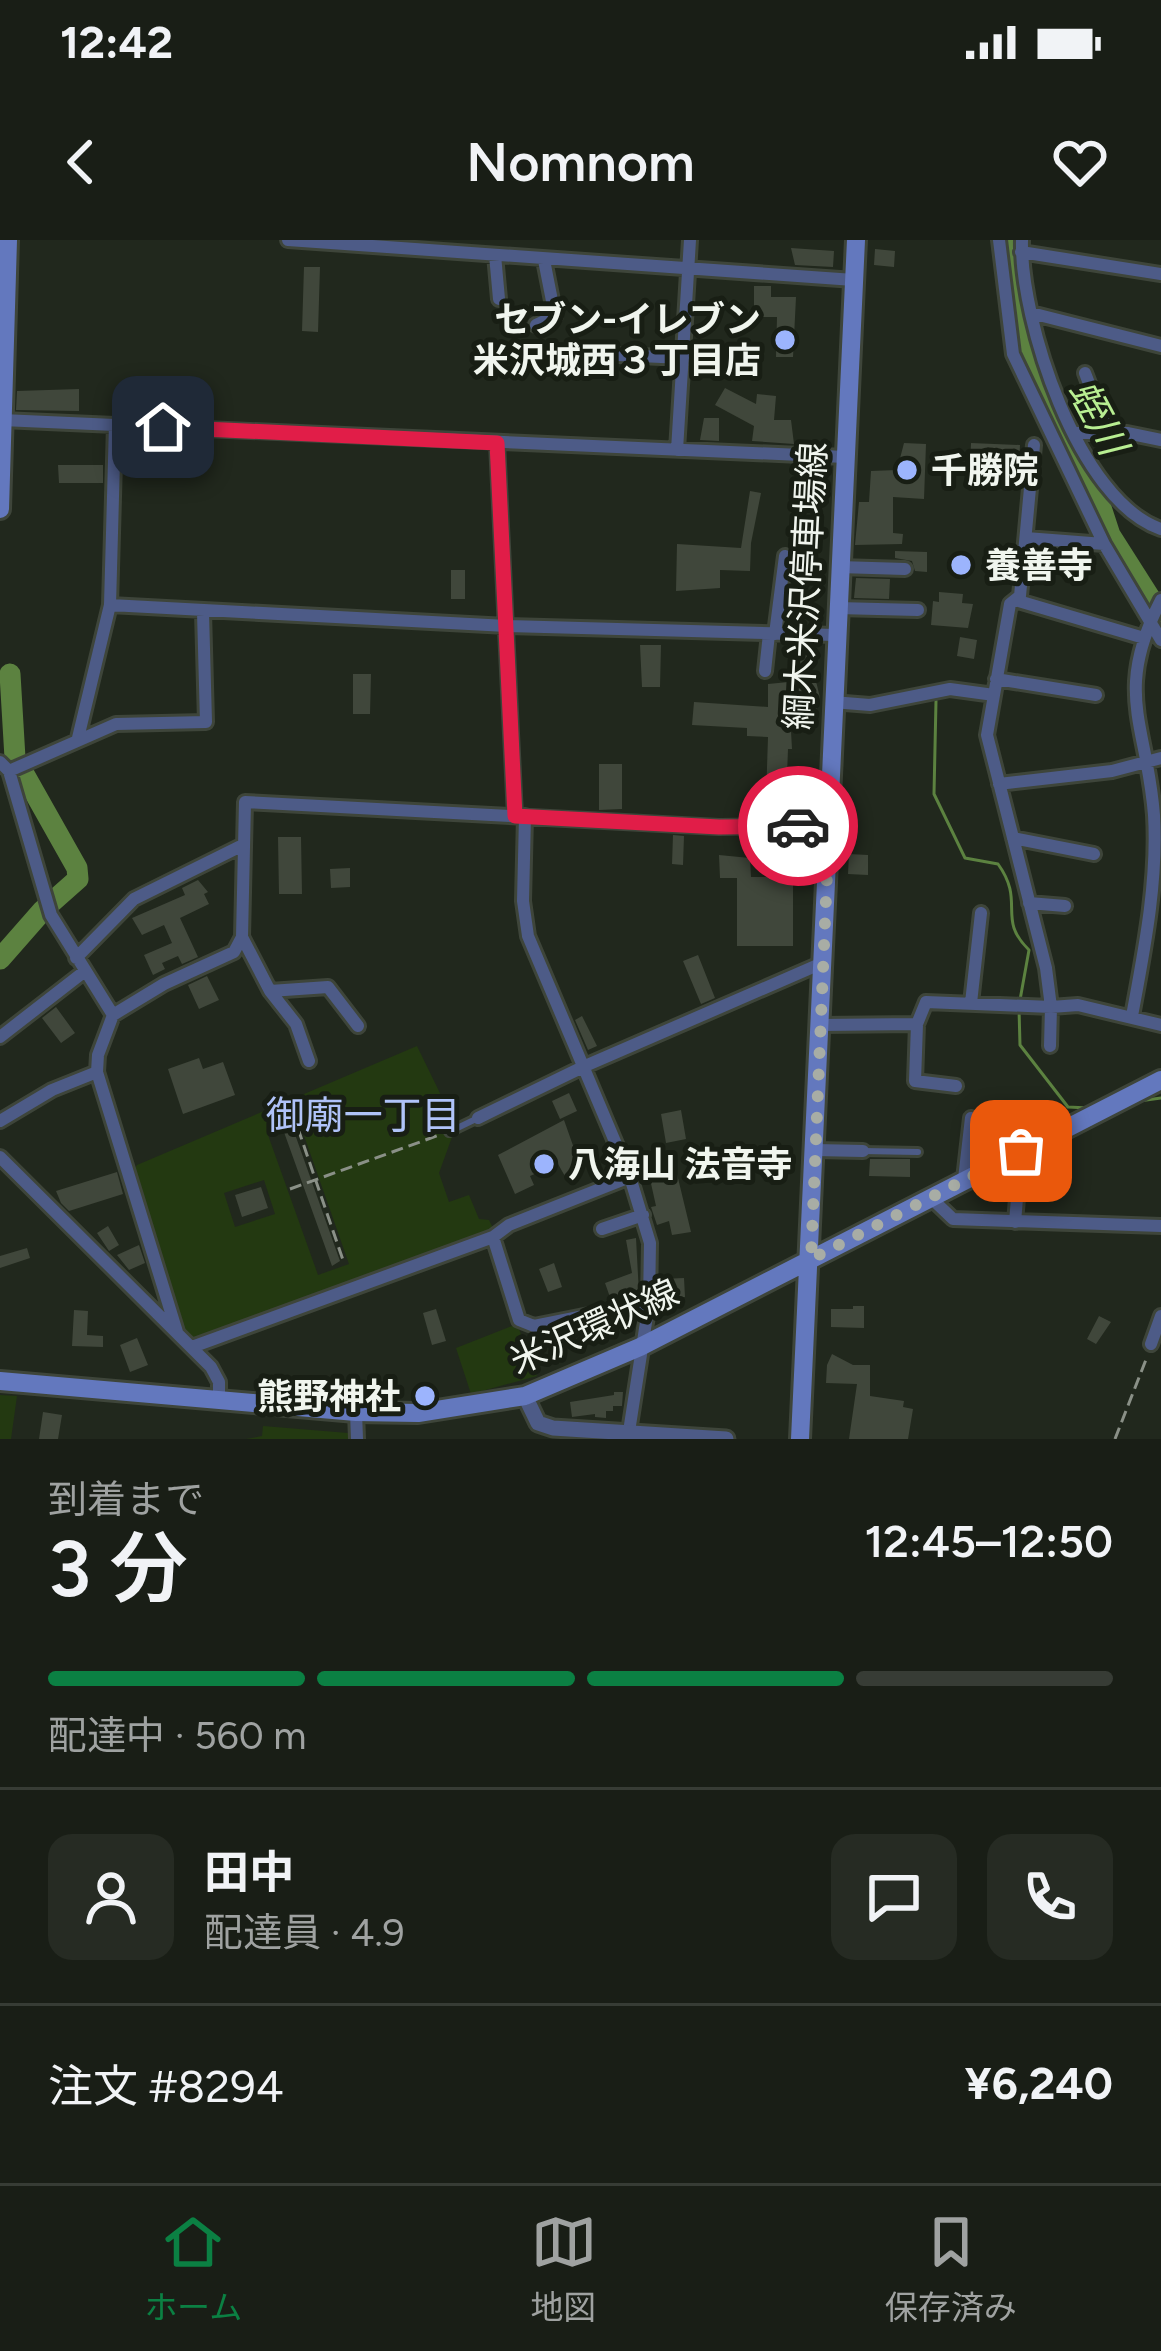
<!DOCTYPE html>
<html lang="ja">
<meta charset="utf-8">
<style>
:root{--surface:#191e16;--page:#262b23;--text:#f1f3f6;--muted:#9fa2a1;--line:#373c35;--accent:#0b8043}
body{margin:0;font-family:Figtree,"Noto Sans JP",sans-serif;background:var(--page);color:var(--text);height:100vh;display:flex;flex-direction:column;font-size:45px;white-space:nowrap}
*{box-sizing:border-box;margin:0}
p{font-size:39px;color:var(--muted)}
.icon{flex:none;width:66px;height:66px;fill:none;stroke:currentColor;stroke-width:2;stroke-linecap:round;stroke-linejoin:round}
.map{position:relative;height:1199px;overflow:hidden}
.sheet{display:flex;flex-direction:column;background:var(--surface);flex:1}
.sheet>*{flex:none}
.pin{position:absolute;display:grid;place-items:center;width:102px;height:102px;color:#fff;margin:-51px;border-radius:24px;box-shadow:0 6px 18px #0006}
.courier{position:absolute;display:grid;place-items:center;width:120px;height:120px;margin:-60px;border:9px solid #e11d48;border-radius:50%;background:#fff;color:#222;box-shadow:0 3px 15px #0007}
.head em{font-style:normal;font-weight:600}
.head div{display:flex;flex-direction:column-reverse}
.head{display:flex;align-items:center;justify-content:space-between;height:204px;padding:0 48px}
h1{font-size:78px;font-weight:600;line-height:90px}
.bar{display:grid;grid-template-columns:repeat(4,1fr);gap:18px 12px;align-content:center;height:144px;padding:0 48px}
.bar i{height:15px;border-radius:9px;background:var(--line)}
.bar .current{background:var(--accent)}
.bar p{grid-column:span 4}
.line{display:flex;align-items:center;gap:30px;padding:0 48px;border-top:3px solid var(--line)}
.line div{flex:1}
.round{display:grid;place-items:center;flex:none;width:126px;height:126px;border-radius:24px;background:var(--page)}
.status{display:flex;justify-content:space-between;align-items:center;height:84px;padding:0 60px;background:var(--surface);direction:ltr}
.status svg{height:33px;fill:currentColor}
header{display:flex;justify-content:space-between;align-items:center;height:156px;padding:0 48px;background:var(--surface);font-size:54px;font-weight:600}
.tabs{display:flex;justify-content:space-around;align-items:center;height:168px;border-top:3px solid var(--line);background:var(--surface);font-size:33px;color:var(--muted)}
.tabs a{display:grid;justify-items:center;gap:6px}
.tabs .current{color:var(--accent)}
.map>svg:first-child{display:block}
</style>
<div class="status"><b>12:42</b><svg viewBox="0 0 49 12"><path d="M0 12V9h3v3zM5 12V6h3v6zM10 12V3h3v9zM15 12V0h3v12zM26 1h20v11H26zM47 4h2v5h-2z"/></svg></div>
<header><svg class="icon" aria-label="back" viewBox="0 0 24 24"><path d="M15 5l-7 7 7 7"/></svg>Nomnom<svg class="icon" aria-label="heart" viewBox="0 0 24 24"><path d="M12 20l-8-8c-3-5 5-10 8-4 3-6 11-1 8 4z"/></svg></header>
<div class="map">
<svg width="1161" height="1199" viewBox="0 0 1161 1199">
<rect width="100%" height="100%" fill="#21281d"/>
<path fill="#233911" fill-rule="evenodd" d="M417,806l39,80 -17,47 10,29 20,-7 10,24 10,1 6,12 -303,113 -21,-27 -45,-137 11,-16zM300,884l49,140 -31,11 -50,-140zM264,940l11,34 -40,13 -11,-34z
M517,1084l20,52 -66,18 -15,-46z
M0,1155l17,1 -6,43h-11z
M263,1186l85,7v6h-102l16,-3z"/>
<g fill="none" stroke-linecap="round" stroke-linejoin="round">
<path stroke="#5c8240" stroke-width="3" d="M936,461l-2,93 31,64 33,6c28,39 -2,54 31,86l-9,50
M1019,769l1,36 48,62 20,1
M1139,861l22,-3"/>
<path stroke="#5c8240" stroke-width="21" d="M1010,0l10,91 31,86 18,38 25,31 16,49 51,80
M0,719l43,-49 35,-31 -1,-11 -62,-110 -5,-84"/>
</g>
<path fill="#40473b" d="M791,8l43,3 -1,16 -38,-2z
M875,9l20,2 -1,16 -20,-2z
M304,27h16l-2,65 -16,-1z
M754,46h17v11h25l-3,60h-17l1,-40h-23z
M725,148l31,16 1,-10 19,2 -2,24h17l3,24 -42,-3 2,-15 -39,-21z
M79,149v22l-63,-1 1,-19z
M704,178h15v23l-19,-1z
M904,203l22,1 -2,55 -31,-2v36l10,1 -1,10 -47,1 4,-43h10l2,-31 26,-1z
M971,203l49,2 -1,18 -49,3z
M58,225h45v18h-44z
M798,225l30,2v15h-30z
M750,251l11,2 -10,50 -1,28 -30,-1v18l-44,3 1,-47 64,4z
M895,311l32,1v20l-12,-1 -3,-10 -17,-3z
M451,330h14v29h-14z
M856,338l34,1 -1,20 -35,-1z
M939,352l24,2 -1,9 11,1 -5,24 -37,-3 2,-24 6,1z
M960,397l17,3 -3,19 -17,-3z
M640,405h21l-1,42h-18z
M803,405h11l-4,36h6l4,17 -5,15h-25l2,36h-4l-1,27h26v25h-4l-1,14h-20v-16l-22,-1 2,-61 -21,-1v-8l-55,-3 2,-23 74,5v-23l31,-3v-27h4z
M353,434h18l-1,40h-17z
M599,524h23v45l-23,1z
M673,595l11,1 -1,29 -11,-1z
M278,597h23l1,57h-23z
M849,614l19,1v20l-20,-1z
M719,615l31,3 1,19h42v69h-56v-68h-17z
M350,628v19l-19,1 -1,-19z
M198,640l10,12 -4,2 5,10 -29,14 18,39 -16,7 -4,-8 -16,7 3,6 -12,6 -9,-20 28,-12 -8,-18 -22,10 -10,-17 53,-23 -3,-7z
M698,715l17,43 -14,6 -18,-43z
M207,736l12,24 -20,9 -11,-24z
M56,767l19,26 -14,10 -19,-25z
M582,776l15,30 -9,4 -13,-30z
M199,818l4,11 20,-7 12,33 -52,19 -15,-45z
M569,853l8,18 -17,8 -8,-18z
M286,869l54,152 -8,5 -52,-145 -3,-10z
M681,870l5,29 -20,4 -5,-29z
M564,880l18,51 -16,7 -8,-14 -28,12 4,9 -19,9 -17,-39z
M870,919h40v18l-41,-1z
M117,932l6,22 -54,17 -8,-8 -5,-12z
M677,934l14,58 -19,3 -3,-14 -12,4 -6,-18 5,-1 -6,-27z
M261,947l7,21 -26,9 -7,-22z
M108,986l11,19 -10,6 -12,-18z
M636,998l3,56 -28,6 -6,-17 27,-10 -6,-33z
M139,1005l6,18 -16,7 -12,-15z
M27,1008l3,10 -30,10v-12z
M554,1023l8,24 -14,5 -9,-23z
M684,1038l1,19 -22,1 -1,-19z
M853,1066h11v22l-33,-1v-18h22z
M436,1069l10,32 -14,4 -9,-32z
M74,1070l14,1 -1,24 16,1v11l-31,-1z
M1099,1076l12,6 -15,22 -9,-5z
M137,1098l11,27 -18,7 -10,-27z
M832,1114l21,11h17v31l34,5 -1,6 10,2 -5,30h-59l8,-55 -31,-1 1,-18z
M614,1152h9l-1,14h-9v5h-7v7l-11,-1v-3l-23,3 -2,-15 44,-7z
M43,1172l19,3 -4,24h-19z"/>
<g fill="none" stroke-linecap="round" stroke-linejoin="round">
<defs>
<path id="service" d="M449,892l29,-14
M863,911l55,1"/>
<path id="minor" d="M288,0l566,40
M999,0l14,114 91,190 57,96
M1022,0c-2,80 56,261 139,289
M1021,12l140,22
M495,15l4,44
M1031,73l130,33
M536,85l19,-9 -11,-56
M597,114l86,4
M1085,133l23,60
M2,180l843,37
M1076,193h51l34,7
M497,203l18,373
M1034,205l-14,151 -10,8 -23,131 59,233 5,39 -1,39
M677,210l13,-210
M990,234l41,3
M1026,298l78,6
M839,327l66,2
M1015,360l129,38
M110,365l397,21 328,9
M837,368l81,2
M775,394l10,-78
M765,431l4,-37
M996,439l100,16
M832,462l38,3 80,-16 44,6
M78,498l32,-133 5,-180
M0,522l9,9 42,144 62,100
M9,531l107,-47 90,-2 -3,-110
M999,544l113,-13 49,-13
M525,576l-2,85 5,35 102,241 20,66 -1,60 -21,135
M1013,598l81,16
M1029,663l36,3
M242,697l28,54 58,-4 30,39
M76,718l58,-59 109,-54
M270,751l26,33 13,37
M971,763l10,-90
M1132,776c12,-65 26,-134 22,-201 -7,-91 -41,-122 7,-215
M917,784l-2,57 41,5
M820,785l97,-1 9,-22 125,5 27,-2 83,20
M0,797l85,-66
M478,878l107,-52 235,-102
M0,881l52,-31 45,-18
M815,910l48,1
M0,917l211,210 8,15v19
M964,939l7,-61
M930,957l23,22 208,7
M1015,982l6,-71
M602,989l41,-14
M493,997l16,-12 121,-48
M177,1092l-80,-260 1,-17 15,-40 51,-31 70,-32 8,-15 3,-135 474,25 110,-2
M1151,1104l10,-28
M192,1107l301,-110 26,83 15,6 115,-23
M356,1172l1,27"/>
<path id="tertiary" d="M525,1156l13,27 15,5 173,11"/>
<path id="secondary" d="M0,269l8,-269
M0,1141l356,31 62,1 107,-17 115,-49 521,-267
M800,1199l56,-1199"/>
</defs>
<use href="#service" stroke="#3e453a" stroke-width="12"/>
<use href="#minor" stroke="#3e453a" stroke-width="18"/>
<use href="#tertiary" stroke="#3e453a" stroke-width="21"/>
<use href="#secondary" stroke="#3e453a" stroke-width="24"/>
<path stroke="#8a9087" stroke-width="3" stroke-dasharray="12 6" stroke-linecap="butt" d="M292,871l52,152
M290,949l152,-55
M1115,1199l32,-82"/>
<use href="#service" stroke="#4d5b87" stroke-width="6"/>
<use href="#minor" stroke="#4d5b87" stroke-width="12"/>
<use href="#tertiary" stroke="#4d5b87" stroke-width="15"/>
<use href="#secondary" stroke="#6378be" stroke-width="18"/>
</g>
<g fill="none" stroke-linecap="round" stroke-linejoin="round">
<path stroke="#a8ada5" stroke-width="12" stroke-dasharray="0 21.6" d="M798,586l31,-1 -18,434 210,-108"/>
<path stroke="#e11d48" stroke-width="15" d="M163,187l334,16 18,373 204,11 79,-1"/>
</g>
<g fill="#9cb4fd" stroke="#181e14" stroke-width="4.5">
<circle cx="785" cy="100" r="12"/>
<circle cx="907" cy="230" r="12"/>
<circle cx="961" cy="325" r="12"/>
<circle cx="544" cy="924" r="12"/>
<circle cx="425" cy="1156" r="12"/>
</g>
<g text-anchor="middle" stroke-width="10" stroke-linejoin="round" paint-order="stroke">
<g font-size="36" font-weight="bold" fill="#f0f5ee" stroke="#181e14" text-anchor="start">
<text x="761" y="92" text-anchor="end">セブン-イレブン<tspan x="761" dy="41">米沢城西３丁目店</tspan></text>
<text x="931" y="243">千勝院</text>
<text x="985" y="338">養善寺</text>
<text x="568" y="937">八海山 法音寺</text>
<text x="401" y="1169" text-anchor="end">熊野神社</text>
</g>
<g font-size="36" fill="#f0f5ee" stroke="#181e14">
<text transform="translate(805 346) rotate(-87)" y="13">綱木米沢停車場線</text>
<text transform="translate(594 1086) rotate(-24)" y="13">米沢環状線</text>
</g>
<g font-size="39" font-style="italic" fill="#b8ee92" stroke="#181e14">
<text transform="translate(1098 177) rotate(62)" y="14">蛭川</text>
</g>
<g font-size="39" fill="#b0c3f9" stroke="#181e14">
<text x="363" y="889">御廟一丁目</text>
</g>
</g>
</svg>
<div class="pin" style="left:1021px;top:911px;background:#ea580c"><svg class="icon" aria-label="bag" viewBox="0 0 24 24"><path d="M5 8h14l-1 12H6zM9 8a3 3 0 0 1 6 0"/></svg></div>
<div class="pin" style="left:163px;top:187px;background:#1f2937"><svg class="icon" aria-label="home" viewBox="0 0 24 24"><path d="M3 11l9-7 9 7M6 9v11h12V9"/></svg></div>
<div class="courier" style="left:798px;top:586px"><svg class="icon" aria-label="car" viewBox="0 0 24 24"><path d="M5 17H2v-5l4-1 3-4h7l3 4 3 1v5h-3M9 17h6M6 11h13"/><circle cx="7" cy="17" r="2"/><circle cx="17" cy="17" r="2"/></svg></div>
</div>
<section class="sheet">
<div class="head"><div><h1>3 分</h1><p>到着まで</p></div><em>12:45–12:50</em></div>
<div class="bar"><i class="current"></i><i class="current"></i><i class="current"></i><i></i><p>配達中 · 560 m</p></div>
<div class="line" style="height:216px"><a class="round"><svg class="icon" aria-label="person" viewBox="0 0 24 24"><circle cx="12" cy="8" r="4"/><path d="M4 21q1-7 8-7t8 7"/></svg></a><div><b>田中</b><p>配達員 · 4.9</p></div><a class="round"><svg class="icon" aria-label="chat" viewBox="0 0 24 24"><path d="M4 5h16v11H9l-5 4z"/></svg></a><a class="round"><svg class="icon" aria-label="phone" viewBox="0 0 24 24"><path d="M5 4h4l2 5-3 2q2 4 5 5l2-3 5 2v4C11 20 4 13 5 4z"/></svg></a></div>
<div class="line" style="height:156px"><div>注文 #8294</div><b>¥6,240</b></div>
</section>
<nav class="tabs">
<a class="current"><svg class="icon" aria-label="home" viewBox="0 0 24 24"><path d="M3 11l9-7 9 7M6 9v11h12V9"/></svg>ホーム</a>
<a><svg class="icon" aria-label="map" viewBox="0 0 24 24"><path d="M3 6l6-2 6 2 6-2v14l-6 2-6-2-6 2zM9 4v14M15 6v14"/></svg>地図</a>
<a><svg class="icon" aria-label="saved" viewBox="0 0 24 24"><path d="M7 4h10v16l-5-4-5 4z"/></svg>保存済み</a>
</nav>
